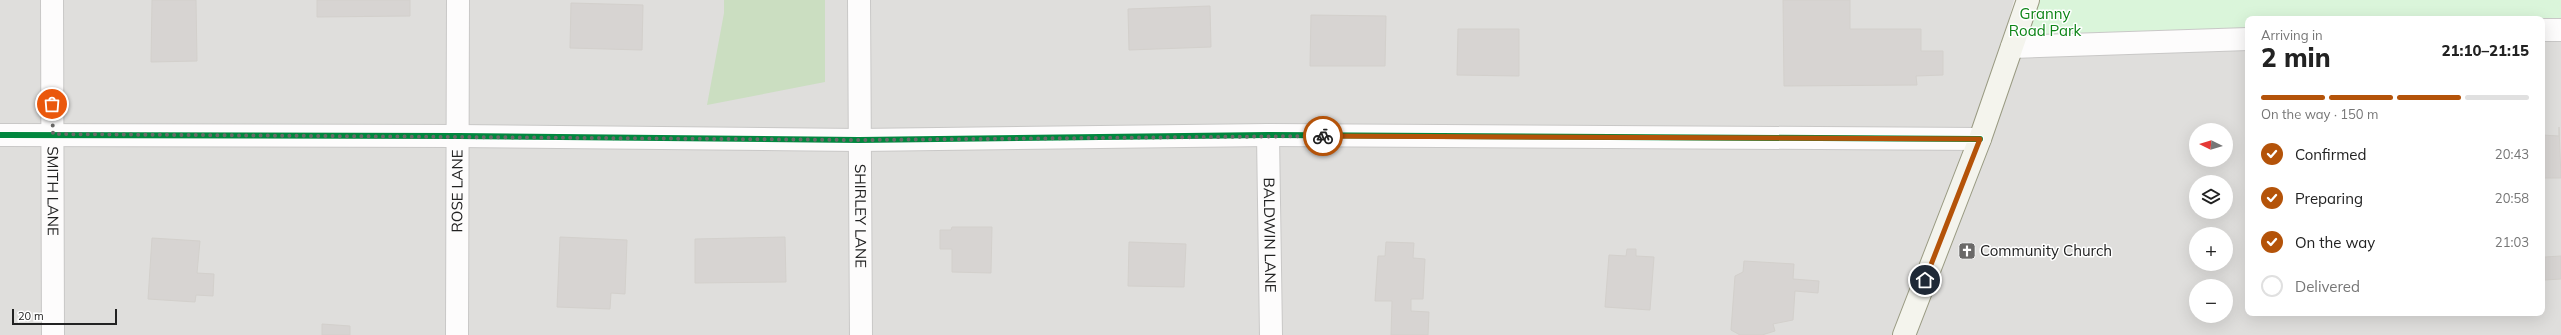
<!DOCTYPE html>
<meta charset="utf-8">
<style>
:root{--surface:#fff;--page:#f6f6f6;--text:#222;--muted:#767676;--line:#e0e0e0;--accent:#b45309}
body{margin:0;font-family:Mulish,sans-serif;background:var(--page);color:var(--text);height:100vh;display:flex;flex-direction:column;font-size:15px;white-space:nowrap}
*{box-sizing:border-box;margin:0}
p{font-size:13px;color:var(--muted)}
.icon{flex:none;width:22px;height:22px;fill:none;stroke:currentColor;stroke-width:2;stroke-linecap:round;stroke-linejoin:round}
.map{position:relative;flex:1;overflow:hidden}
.sheet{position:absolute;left:2245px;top:16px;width:300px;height:300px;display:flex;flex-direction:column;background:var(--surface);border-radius:8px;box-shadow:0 4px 16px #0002}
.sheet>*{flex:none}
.needle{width:26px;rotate:275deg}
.fabs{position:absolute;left:2189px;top:123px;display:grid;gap:8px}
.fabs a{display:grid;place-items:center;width:44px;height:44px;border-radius:50%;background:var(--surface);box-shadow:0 4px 16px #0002;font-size:20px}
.scale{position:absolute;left:12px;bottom:10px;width:105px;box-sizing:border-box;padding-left:4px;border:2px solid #222;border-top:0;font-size:11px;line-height:14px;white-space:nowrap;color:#222;-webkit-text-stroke:3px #fff;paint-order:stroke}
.pin{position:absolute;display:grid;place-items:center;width:34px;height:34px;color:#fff;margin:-17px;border:2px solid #fff;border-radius:50%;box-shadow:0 1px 4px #0007}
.courier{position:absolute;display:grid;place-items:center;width:40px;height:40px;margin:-20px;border:3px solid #b45309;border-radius:50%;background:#fff;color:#222;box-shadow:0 1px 5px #0007}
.headline em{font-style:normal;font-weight:800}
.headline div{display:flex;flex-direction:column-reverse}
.headline{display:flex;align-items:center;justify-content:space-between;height:68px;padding:0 16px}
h1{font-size:26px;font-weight:800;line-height:30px}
.bar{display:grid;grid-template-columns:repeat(4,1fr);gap:6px 4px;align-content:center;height:48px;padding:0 16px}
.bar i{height:5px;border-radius:3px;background:var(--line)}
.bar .selected{background:var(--accent)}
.bar p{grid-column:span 4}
ol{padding:0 16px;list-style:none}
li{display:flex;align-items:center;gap:12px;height:44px}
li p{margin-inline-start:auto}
li .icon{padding:4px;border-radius:50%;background:var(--accent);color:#fff;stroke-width:4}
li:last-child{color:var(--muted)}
li i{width:22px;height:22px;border:2px solid var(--line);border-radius:50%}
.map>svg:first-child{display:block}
</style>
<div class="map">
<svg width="2561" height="335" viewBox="0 0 2561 335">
<rect width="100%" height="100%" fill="#f0eeeb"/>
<path fill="#dfdedc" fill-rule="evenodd" d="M0,0h2014l-5,19 239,1v293h294v-293h19v315h-2561zM2196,130h30v30h-30zM2196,182h30v30h-30zM2196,234h30v30h-30zM2196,286h30v30h-30z"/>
<path fill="#cbdec1" d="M724,0h101v82l-118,23 17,-92z"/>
<path fill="#daf5da" d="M2027,0h534v28l-19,-9h-294v20l-236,8z"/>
<path fill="#d7d4d2" stroke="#d3d0cc" d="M152,0h44l1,61 -46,1z
M317,0h93v16l-93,1z
M1783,0h67v29h71v22h22v24l-27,1 1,9 -133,1z
M571,3l72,2 -1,45 -72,-2z
M1210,6l1,41 -82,3 -1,-41z
M1311,15l75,1 -1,50h-75z
M1458,29h61v47l-62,-1z
M2559,127l2,51h-19v-43l17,1z
M952,227h40l-1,46 -39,-1v-23h-12v-19h11z
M560,237l67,3 -2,54 -14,-1 -1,16 -53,-2z
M785,237l1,45 -91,1v-44z
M152,238l48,3 -3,32 17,1 -1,22 -17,-1 -1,7 -47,-3z
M1129,242l57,2 -2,43 -56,-1z
M1386,242l28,1 -1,15 12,1 -2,40h-12v12l18,1 -1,23h-37l1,-34h-17l3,-45h7z
M1627,249h9v7l18,1 -4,53 -45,-3 4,-52 17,1z
M2561,256v23l-16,1v-23z
M1744,261l50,3 -1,15 26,2 -1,12 -23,-2 -2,29 -20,4 2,7 -13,4h-22l-9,-5 4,-54 8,-4z
M322,324l28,2v9h-28z"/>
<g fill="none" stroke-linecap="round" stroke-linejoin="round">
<defs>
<g id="street">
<path id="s1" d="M52,0l1,335"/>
<path id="s2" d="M859,0l2,335"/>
<path d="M2542,30h19"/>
<path d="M2012,47l236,-8"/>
<path d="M0,135l458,1 401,4 409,-5 712,4"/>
<path id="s3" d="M1268,135l3,200"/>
<path id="s4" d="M457,335l1,-335"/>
</g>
<path id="secondary" d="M1904,335l76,-196 48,-139"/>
</defs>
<use href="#street" stroke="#c9c8c7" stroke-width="24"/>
<use href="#secondary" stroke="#999a82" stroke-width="24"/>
<use href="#street" stroke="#fdfcfc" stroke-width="22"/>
<use href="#secondary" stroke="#f4f4ed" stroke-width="22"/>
<defs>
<path id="cycleway" d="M0,135l458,1 401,4 409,-5 712,4"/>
</defs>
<use href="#cycleway" stroke="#fff" stroke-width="8"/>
<use href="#cycleway" stroke="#00873e" stroke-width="6"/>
</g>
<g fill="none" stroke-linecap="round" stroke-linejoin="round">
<path stroke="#6a6968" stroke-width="4" stroke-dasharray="0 7.2" d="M52,104l1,30 806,6 464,-4"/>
<path stroke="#b45309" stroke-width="5" d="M1323,136l657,3 -55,141"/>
</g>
<defs>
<symbol id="church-square" viewBox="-11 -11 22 22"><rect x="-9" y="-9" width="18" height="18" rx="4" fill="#6a6968" stroke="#fff"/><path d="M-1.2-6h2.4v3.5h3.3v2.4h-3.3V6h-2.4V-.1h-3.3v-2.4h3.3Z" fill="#fff"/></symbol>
</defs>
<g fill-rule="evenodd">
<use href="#church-square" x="1957" y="241" width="20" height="20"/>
</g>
<g text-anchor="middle" stroke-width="3" stroke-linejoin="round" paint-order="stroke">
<g font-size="15" fill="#0c8416" stroke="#fff">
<text x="2045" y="19">Granny<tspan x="2045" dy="17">Road Park</tspan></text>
</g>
<g font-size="15" fill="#222" stroke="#fff">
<text dy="5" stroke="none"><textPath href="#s1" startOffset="191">SMITH LANE</textPath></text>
<text dy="5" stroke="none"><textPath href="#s4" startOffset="144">ROSE LANE</textPath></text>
<text dy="5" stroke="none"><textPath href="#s2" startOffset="216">SHIRLEY LANE</textPath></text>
<text dy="5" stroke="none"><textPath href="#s3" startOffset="100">BALDWIN LANE</textPath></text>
</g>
<g font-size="15" fill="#222" stroke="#fff" text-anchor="start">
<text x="1980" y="256">Community Church</text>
</g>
</g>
</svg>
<div class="fabs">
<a><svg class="needle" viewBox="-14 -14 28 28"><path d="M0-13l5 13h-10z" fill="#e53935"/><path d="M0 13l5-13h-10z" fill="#767676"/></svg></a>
<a><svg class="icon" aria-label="layers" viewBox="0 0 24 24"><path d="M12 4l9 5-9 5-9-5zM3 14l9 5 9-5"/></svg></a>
<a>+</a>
<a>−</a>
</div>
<div class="scale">20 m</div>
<div class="pin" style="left:52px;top:104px;background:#ea580c"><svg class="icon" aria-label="bag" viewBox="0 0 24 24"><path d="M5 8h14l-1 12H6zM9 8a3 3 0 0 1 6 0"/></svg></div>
<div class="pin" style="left:1925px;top:280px;background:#1f2937"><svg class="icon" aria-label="home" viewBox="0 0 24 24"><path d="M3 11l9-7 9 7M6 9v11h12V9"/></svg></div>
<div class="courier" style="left:1323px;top:136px"><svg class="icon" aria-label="bike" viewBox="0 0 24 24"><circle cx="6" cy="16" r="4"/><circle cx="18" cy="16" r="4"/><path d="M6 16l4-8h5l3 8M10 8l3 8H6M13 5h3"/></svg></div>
<section class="sheet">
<div class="headline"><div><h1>2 min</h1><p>Arriving in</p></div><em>21:10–21:15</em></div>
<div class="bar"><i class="selected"></i><i class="selected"></i><i class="selected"></i><i></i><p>On the way · 150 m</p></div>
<ol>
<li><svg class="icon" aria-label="check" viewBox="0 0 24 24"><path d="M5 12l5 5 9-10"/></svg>Confirmed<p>20:43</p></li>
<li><svg class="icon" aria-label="check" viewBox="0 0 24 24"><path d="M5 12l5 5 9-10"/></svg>Preparing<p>20:58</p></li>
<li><svg class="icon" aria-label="check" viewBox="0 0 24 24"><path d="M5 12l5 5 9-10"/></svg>On the way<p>21:03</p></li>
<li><i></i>Delivered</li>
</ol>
</section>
</div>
